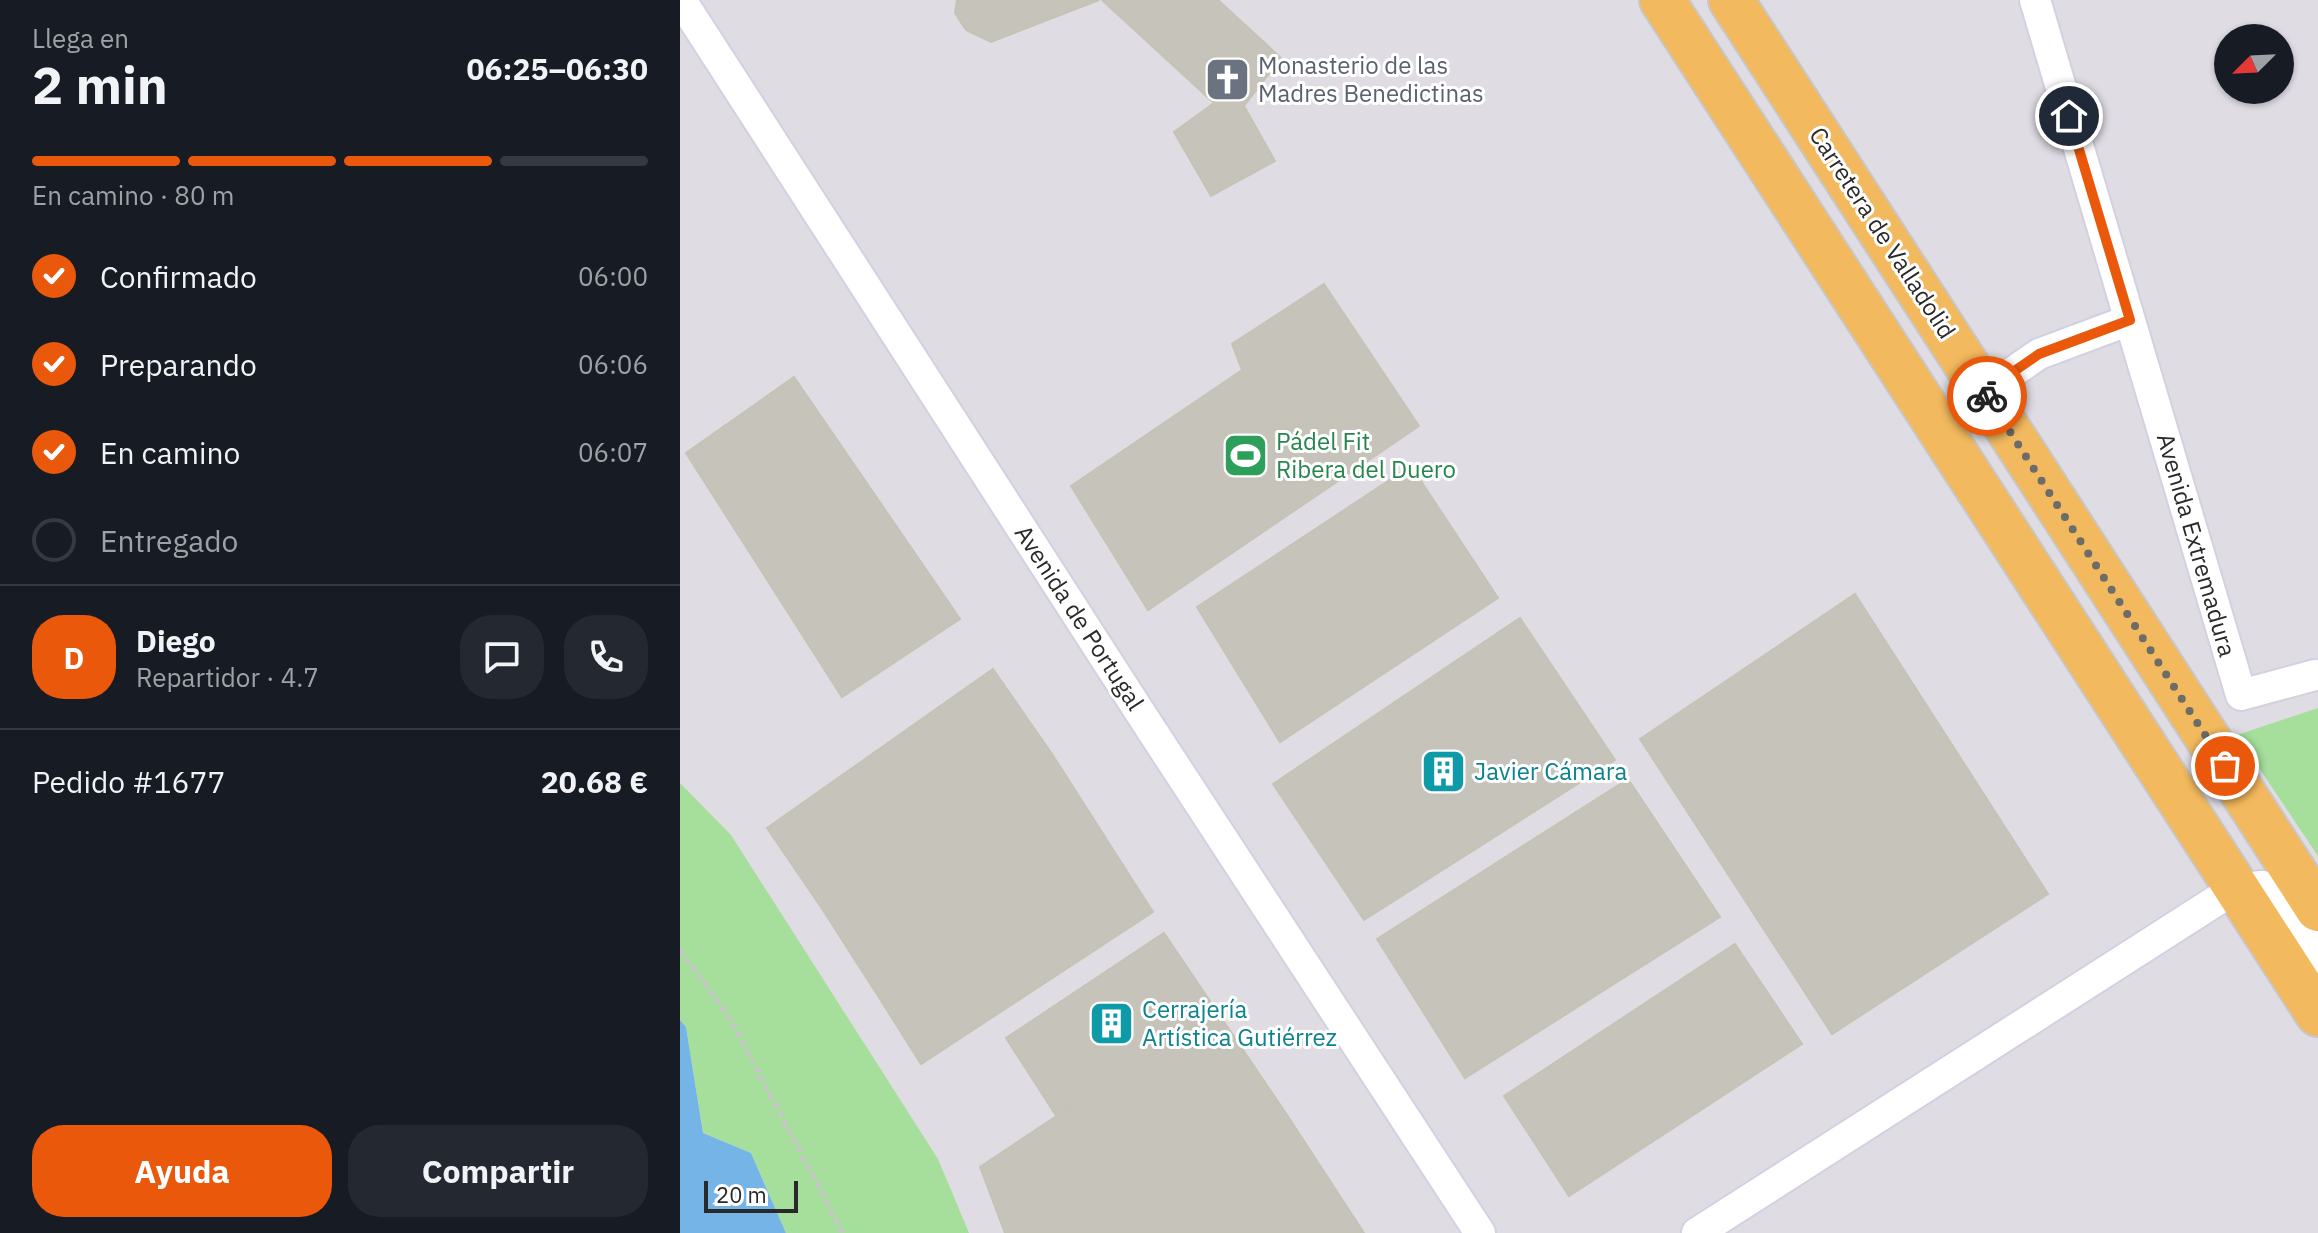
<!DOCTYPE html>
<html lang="es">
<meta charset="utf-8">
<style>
:root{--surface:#171b24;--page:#242831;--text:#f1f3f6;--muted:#9ea1a6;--line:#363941;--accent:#ea580c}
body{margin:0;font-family:"IBM Plex Sans",sans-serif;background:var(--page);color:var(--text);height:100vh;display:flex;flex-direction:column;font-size:30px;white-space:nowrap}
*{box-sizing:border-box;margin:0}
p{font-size:26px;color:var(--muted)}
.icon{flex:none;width:44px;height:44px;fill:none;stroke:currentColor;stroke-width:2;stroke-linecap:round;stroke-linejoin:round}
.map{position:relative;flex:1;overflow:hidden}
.panel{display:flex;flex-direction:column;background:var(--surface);width:680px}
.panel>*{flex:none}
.needle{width:52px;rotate:246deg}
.buttons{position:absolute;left:1534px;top:24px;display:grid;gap:16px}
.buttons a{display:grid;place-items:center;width:80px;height:80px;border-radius:50%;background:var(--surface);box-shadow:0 2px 6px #0004;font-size:40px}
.scale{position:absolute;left:24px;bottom:20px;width:94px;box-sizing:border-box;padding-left:8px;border:4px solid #292929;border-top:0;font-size:22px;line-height:28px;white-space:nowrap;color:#292929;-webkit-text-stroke:6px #fff;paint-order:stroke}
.pin{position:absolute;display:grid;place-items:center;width:68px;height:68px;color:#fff;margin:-34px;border:4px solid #fff;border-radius:50%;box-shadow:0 2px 8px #0007}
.courier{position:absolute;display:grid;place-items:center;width:80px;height:80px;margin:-40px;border:6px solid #ea580c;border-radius:50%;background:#fff;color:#222;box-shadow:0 2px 10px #0007}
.headline em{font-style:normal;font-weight:700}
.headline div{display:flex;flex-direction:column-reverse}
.headline{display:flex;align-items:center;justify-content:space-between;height:136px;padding:0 32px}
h1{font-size:52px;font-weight:700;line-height:60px}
.bar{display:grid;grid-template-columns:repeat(4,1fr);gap:12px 8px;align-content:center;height:96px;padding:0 32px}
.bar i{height:10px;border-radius:6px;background:var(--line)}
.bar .on{background:var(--accent)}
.bar p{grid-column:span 4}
.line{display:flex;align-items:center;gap:20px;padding:0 32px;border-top:2px solid var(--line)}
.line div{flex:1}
.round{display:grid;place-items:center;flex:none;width:84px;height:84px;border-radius:32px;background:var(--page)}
ol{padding:0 32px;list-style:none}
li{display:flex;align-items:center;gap:24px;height:88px}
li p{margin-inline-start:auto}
li .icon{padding:8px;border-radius:50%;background:var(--accent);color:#fff;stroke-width:4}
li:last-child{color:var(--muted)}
li i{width:44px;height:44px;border:4px solid var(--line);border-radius:50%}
.primary-button{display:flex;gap:16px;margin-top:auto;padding:16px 32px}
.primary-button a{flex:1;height:92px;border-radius:32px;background:var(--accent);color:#fff;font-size:32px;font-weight:700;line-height:92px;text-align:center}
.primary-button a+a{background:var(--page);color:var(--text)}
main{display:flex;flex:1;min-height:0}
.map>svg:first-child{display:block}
</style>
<main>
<section class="panel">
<div class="headline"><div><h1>2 min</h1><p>Llega en</p></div><em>06:25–06:30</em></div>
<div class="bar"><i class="on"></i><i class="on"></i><i class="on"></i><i></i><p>En camino · 80 m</p></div>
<ol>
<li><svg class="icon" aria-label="check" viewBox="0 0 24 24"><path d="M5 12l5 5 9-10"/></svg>Confirmado<p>06:00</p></li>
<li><svg class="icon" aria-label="check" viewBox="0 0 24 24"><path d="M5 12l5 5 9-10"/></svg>Preparando<p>06:06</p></li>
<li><svg class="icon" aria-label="check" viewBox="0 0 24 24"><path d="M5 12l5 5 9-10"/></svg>En camino<p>06:07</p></li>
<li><i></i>Entregado</li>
</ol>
<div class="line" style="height:144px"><b class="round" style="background:var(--accent);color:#fff">D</b><div><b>Diego</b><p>Repartidor · 4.7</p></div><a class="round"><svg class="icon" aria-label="chat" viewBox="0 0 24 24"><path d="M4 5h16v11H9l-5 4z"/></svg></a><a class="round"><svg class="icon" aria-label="phone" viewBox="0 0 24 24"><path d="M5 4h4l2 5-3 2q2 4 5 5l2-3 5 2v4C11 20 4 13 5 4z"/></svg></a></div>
<div class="line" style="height:104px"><div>Pedido #1677</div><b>20.68 €</b></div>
<div class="primary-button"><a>Ayuda</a><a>Compartir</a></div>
</section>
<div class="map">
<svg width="1638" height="1233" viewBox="0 0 1638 1233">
<rect width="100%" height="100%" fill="#eae7dc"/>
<path fill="#dfdce3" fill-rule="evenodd" d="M0,0h1638v1233h-1430l-208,-348zM1548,38h52v52h-52z"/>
<path fill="#a6de9b" d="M1638,708v148l-81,-121z
M0,783l51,52 207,324 31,74h-183l-35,-80 -48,-20 -17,-106 -6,-7z"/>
<path fill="#75b4e6" d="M0,1020l6,7 17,106 48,20 35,80h-106z"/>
<path fill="#c6c3bb" stroke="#c5c3b6" stroke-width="2" d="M277,0h142l-108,42 -25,-12 -11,-17z
M422,0h116l63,58 -37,48 31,55 -64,35 -37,-64 40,-29z
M644,284l95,142 -271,184 -77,-124 171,-116 -10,-26z
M114,377l166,242 -118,78 -156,-244z
M731,466l87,132 -218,144 -83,-135z
M1175,594l193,300 -216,140 -192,-295z
M840,618l95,142 -251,160 -91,-136z
M313,669l59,85 -231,153 -54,-79z
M372,754l53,83 -232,151 -52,-81z
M948,779l92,138 -255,161 -88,-139z
M425,837l48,75 -232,152 -48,-76z
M484,933l52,77 -159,107 -51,-79z
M1055,944l67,100 -233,152 -65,-100z
M536,1010l73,108 -173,115h-111l-25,-66z
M609,1118l75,115h-248z"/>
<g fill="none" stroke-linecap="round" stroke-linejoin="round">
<defs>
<path id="street" d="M1,0l462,717 337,516
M1355,0l206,695 74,-20
M1304,392l55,-38 91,-34
M1017,1233l539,-345 27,-2 17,15 38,58"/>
<path id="highway" d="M982,0l656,1014
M1051,0l587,909"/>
</defs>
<use href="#street" stroke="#d1d1e1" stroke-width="34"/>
<use href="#highway" stroke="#c7c7c7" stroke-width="48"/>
<path stroke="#c7c7c7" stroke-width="5" stroke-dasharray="6 4" stroke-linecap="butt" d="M0,950l49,67 114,216"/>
<use href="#street" stroke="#fff" stroke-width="30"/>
<use href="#highway" stroke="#f3b95e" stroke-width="44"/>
</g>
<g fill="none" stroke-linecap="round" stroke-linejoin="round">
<path stroke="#6d6c68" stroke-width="8" stroke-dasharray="0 14.4" d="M1307,396l238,370"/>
<path stroke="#ea580c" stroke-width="10" d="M1307,396l-3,-4 55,-38 91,-34 -61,-204"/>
</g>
<defs>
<symbol id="church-square" viewBox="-11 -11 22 22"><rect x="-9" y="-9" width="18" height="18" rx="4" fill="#6b7280" stroke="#fff"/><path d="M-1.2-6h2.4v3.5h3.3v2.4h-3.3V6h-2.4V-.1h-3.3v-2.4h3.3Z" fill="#fff"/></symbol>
<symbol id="stadium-square" viewBox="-11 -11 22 22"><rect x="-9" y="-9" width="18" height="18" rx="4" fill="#2e9e5b" stroke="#fff"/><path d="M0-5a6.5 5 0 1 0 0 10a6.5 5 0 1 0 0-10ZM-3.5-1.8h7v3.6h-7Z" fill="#fff"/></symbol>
<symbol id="building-square" viewBox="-11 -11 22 22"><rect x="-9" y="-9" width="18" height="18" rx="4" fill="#0f9aa8" stroke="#fff"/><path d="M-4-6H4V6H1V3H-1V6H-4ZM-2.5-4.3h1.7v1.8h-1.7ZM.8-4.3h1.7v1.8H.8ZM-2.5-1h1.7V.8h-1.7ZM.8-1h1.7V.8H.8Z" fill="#fff"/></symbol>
</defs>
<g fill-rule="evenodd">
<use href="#church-square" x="522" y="54" width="51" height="51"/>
<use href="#stadium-square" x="540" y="430" width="51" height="51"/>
<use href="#building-square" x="738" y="746" width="51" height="51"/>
<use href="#building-square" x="406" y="998" width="51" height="51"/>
</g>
<g text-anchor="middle" stroke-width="6" stroke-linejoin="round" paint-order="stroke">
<g font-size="24" fill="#5b616d" stroke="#fff" text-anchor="start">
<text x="578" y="74">Monasterio de las<tspan x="578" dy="28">Madres Benedictinas</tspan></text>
</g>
<g font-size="24" fill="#292929" stroke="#fff">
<text transform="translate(1202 233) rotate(57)" y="8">Carretera de Valladolid</text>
<text transform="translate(1516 545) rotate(74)" y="8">Avenida Extremadura</text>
<text transform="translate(399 618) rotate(57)" y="8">Avenida de Portugal</text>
</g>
<g font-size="24" fill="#27864d" stroke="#fff" text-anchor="start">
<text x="596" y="450">Pádel Fit<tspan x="596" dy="28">Ribera del Duero</tspan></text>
</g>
<g font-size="24" fill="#0d838f" stroke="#fff" text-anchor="start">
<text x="794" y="780">Javier Cámara</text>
<text x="462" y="1018">Cerrajería<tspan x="462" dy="28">Artística Gutiérrez</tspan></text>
</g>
</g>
</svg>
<div class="buttons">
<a><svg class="needle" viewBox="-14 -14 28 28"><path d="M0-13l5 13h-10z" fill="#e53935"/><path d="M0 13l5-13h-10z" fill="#9ea1a6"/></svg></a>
</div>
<div class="scale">20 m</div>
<div class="pin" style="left:1545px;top:766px;background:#ea580c"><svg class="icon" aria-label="bag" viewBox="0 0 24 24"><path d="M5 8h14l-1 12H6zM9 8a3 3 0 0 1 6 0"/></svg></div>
<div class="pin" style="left:1389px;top:116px;background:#1f2937"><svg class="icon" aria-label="home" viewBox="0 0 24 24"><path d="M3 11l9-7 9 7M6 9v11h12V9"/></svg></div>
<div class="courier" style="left:1307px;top:396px"><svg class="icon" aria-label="bike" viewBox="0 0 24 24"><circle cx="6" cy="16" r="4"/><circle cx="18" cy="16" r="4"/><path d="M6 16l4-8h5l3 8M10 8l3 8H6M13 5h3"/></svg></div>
</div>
</main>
